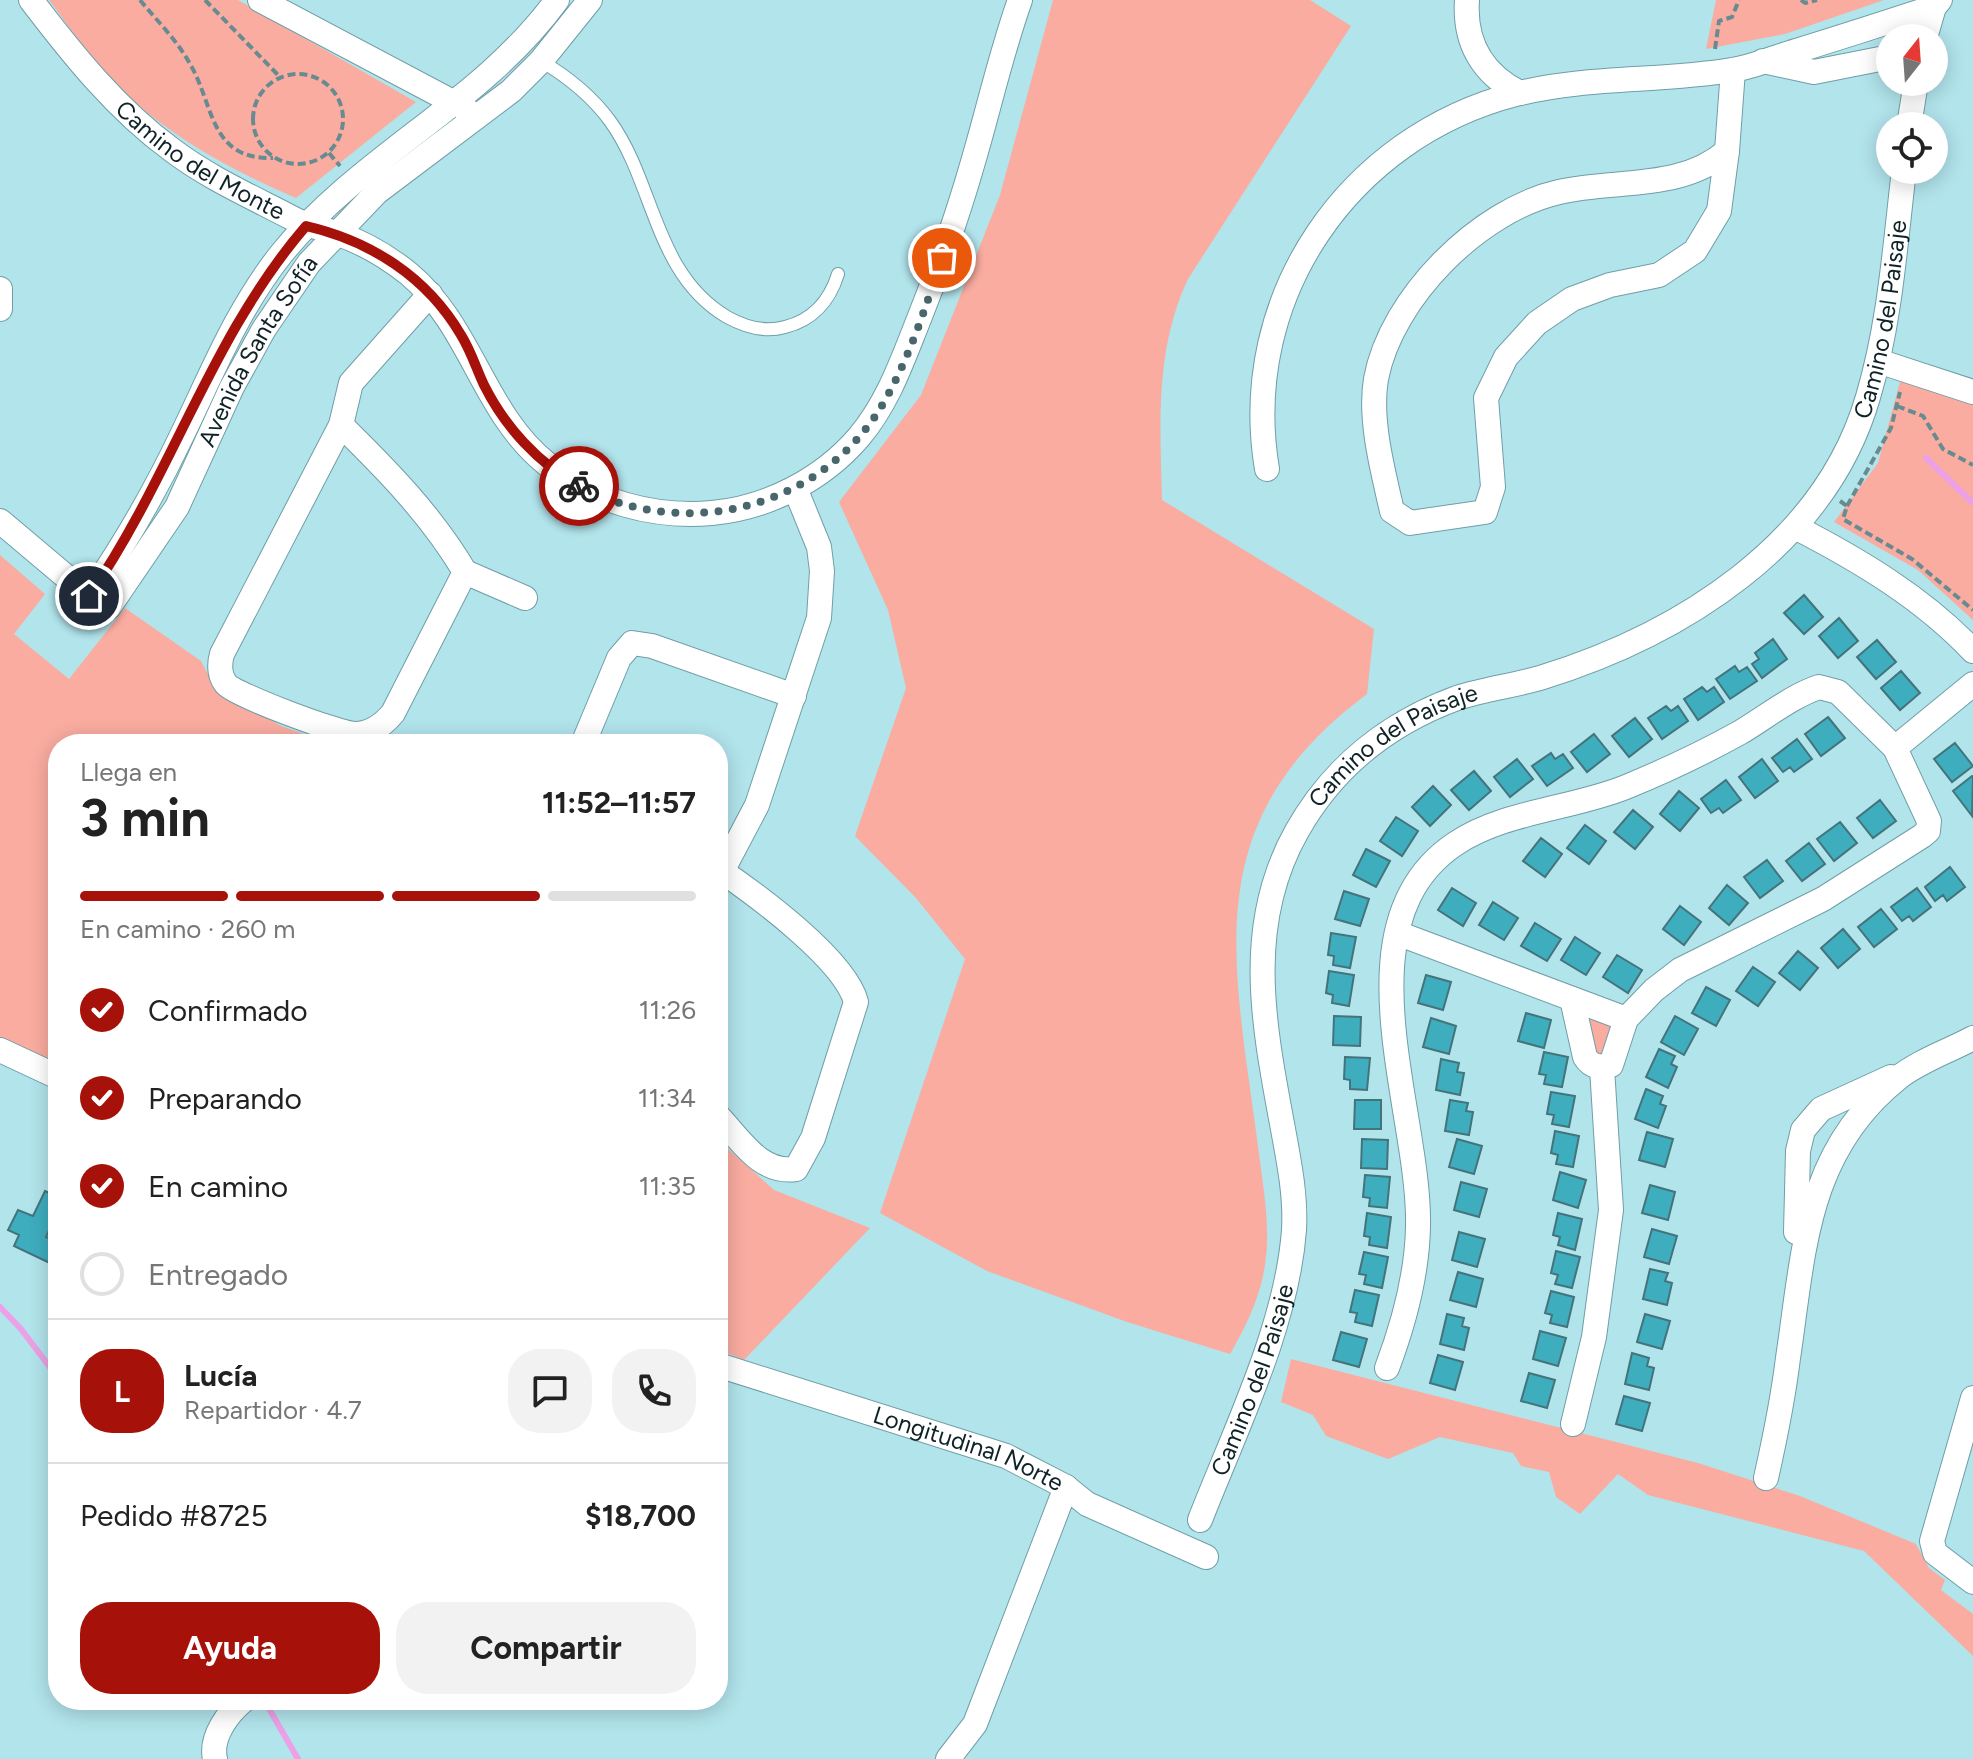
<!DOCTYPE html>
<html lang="es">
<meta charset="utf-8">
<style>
:root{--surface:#fff;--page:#f2f2f2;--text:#222;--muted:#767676;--line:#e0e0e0;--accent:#a6110a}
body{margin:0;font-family:Figtree,sans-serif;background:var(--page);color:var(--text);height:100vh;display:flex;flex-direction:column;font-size:30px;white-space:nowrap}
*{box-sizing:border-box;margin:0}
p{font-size:26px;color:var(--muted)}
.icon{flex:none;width:44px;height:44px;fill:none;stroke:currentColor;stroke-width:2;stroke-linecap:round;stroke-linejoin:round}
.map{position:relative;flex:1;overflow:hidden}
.drawer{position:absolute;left:48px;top:734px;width:680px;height:976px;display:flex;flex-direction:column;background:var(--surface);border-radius:32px;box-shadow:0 4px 20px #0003}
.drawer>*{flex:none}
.needle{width:52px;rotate:17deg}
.tools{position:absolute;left:1876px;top:24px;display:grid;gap:16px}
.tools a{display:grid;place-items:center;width:72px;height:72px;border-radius:50%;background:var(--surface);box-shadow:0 4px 20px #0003;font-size:40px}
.pin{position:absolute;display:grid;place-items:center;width:68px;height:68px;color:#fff;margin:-34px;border:4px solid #fff;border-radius:50%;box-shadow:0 2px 8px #0007}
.courier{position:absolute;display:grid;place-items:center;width:80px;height:80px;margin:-40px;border:6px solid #a6110a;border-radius:50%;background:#fff;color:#222;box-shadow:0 2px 10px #0007}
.overview em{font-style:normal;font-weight:700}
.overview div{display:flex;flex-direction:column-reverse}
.overview{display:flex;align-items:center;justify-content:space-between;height:136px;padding:0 32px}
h1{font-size:52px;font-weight:700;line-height:60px}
.bar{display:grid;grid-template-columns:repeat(4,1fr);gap:12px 8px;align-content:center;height:96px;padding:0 32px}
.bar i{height:10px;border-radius:6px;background:var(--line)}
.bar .on{background:var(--accent)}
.bar p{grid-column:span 4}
.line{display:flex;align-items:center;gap:20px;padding:0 32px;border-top:2px solid var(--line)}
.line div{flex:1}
.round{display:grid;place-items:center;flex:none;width:84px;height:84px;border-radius:32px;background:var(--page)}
ol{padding:0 32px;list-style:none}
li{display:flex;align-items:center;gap:24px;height:88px}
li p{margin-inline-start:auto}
li .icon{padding:8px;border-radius:50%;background:var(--accent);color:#fff;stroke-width:4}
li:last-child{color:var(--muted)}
li i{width:44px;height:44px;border:4px solid var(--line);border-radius:50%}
.cta{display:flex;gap:16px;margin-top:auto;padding:16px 32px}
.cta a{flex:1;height:92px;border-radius:32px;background:var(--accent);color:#fff;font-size:32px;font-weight:700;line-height:92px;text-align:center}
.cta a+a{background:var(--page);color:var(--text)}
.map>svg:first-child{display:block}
</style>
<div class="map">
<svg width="1973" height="1759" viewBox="0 0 1973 1759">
<rect width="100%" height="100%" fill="#b2e4ec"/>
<path fill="#faaca0" d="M49,0h189l178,102 -120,96c-65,-28 -132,-64 -182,-116 -24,-24 -44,-54 -65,-82z
M1053,0h257l41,26 -163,253c-33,70 -28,145 -26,221l212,129 -7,65c-170,127 -134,262 -110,445 12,91 23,130 -27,215l-103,-32 -140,-51 -107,-58 85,-254 -49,-61 -61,-62 51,-148 -18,-78 -49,-108 82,-107 79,-200z
M1716,0h168l-99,34 -79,15z
M1901,378l72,25v217l-55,-50 -84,-48 44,-59z
M0,555l45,39 -31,40 55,45 56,-71 76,53 14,27 66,38 51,18h-274v319l-58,-25z
M1583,1009l37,15 -12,34 -10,-1z
M718,1140l56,50 96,38 -126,132 -26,-11z
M1291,1359l407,104 102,33 116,48 13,24 16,12 -4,10 32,24v42l-109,-105 -216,-56 -30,-21 -38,40 -24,-17 -7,-25 -28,-6 -8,-13 -73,-16 -52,22 -62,-23 -13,-21 -32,-13z"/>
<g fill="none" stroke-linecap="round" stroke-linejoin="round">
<path stroke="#eca1e6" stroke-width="6" d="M1926,458l47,45
M0,1307l21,22 37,49
M264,1700l34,59"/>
</g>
<path fill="#3eadbe" stroke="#45737b" stroke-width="2" d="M1804,595l19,22 -19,17 -20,-21z
M1839,618l19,23 -20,17 -19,-22z
M1773,639l14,20 -25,19 -10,-14 7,-5 -4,-6z
M1877,640l19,22 -20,17 -19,-22z
M1735,666l4,6 8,-5 10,14 -27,18 -14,-20z
M1901,671l19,22 -20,17 -19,-22z
M1702,687l5,5 7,-5 10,15 -26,18 -14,-21z
M1666,706l5,5 7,-5 10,15 -26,18 -14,-21z
M1828,717l17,21 -24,18 -16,-22z
M1635,718l17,21 -23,18 -17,-21z
M1594,734l16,20 -23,18 -16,-20z
M1797,739l15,20 -18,13 -4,-5 -7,5 -11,-14z
M1955,743l18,23 -21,16 -18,-23z
M1551,753l4,6 8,-5 10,14 -26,18 -15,-20z
M1517,759l16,20 -23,18 -16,-20z
M1762,759l16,22 -23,17 -16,-21z
M1474,771l17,20 -22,19 -18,-20z
M1972,776l1,1 -1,39 -19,-25z
M1726,780l15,20 -18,13 -4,-5 -8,5 -10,-14z
M1433,786l18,19 -21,21 -18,-19z
M1679,791l20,17 -19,23 -20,-17z
M1880,800l16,21 -23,17 -16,-20z
M1633,810l20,17 -18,22 -21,-17z
M1396,817l22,14 -16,25 -22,-15z
M1840,822l17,21 -23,18 -17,-22z
M1585,825l21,16 -17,23 -22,-16z
M1541,838l21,16 -17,23 -22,-16z
M1809,843l16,21 -23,17 -16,-20z
M1366,849l24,12 -14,26 -23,-12z
M1767,860l16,21 -23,17 -16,-21z
M1950,867l15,20 -18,14 -4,-6 -8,6 -10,-14z
M1727,885l21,18 -19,22 -20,-17z
M1452,888l24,15 -13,23 -25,-16z
M1917,888l14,19 -18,14 -4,-5 -7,5 -11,-14z
M1344,891l25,8 -9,27 -25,-7z
M1493,902l25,16 -14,22 -25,-15z
M1680,906l21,16 -17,23 -21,-16z
M1881,909l16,20 -23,18 -16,-20z
M1535,923l26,16 -14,22 -26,-15z
M1843,929l17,20 -22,19 -17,-20z
M1331,933l25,4 -6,31 -17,-3 1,-9 -6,-1z
M1575,937l25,16 -14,22 -25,-15z
M1798,951l20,17 -18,22 -21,-17z
M1617,955l25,15 -14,23 -25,-16z
M1753,967l22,15 -17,24 -22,-15z
M1329,971l25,4 -5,31 -17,-3 1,-8 -7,-2z
M1426,975l25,7 -8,28 -25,-7z
M1706,987l24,13 -14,26 -24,-13z
M1526,1013l25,7 -7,28 -26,-7z
M1334,1016l27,1 -1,29 -27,-1z
M1675,1016l23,13 -14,26 -23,-13z
M1431,1018l25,8 -7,28 -26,-7z
M1659,1049l16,7 -4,8 6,3 -9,21 -22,-11z
M1544,1052l24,5 -6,30 -18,-3 2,-9 -7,-1z
M1345,1057l25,1 -3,32 -17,-1v-9l-6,-1z
M1441,1059l18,4 -2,9 7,1 -4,22 -24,-5z
M1646,1089l17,7 -3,8 6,2 -8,22 -23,-9z
M1551,1092l24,4 -6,31 -17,-3 2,-9 -7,-1z
M1355,1100h26v29h-27z
M1450,1100l18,3 -2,8 7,1 -4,23 -24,-4z
M1555,1131l24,5 -6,31 -17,-3 2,-9 -7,-2z
M1647,1132l26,7 -8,28 -26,-7z
M1362,1139l26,1 -1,29 -26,-1z
M1457,1139l25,7 -8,28 -25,-7z
M1560,1172l26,8 -8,28 -25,-8z
M1365,1175l25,2 -3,31 -18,-2 1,-8 -7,-1z
M1461,1182l26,7 -8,28 -25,-7z
M1650,1185l25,7 -7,28 -26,-7z
M45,1191l13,6v14l-12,26 12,5 -4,23 -40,-19 5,-11 -11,-5 10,-20 15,6z
M1367,1213l24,4 -4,31 -18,-3 1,-8 -6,-1z
M1558,1213l24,6 -7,31 -17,-5 2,-8 -7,-2z
M1652,1229l25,7 -8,28 -25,-7z
M1459,1232l26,7 -8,28 -25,-7z
M1556,1251l24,6 -8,31 -17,-4 3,-9 -7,-2z
M1364,1252l24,5 -6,31 -18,-4 2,-9 -7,-1z
M1650,1269l18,4 -3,8 7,2 -5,22 -24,-6z
M1458,1272l25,7 -7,28 -26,-7z
M1355,1290l24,5 -7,31 -17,-4 2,-9 -7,-1z
M1551,1291l23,6 -7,30 -17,-4 2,-8 -7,-2z
M1447,1314l17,4 -2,8 7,2 -5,22 -24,-6z
M1645,1314l25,7 -8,28 -25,-7z
M1540,1331l26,7 -8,28 -25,-7z
M1341,1332l26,7 -8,28 -26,-7z
M1632,1353l17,5 -2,8 7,2 -5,22 -24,-6z
M1438,1355l25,7 -8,28 -25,-7z
M1529,1373l26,7 -8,28 -26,-7z
M1624,1396l26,7 -8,28 -26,-7z"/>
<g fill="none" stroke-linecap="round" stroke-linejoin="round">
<defs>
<path id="service" d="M541,61c27,16 50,34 69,60 45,62 44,153 117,196 18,10 37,16 58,10 28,-7 45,-27 53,-53"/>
<g id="minor">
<path id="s1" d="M31,0c42,55 85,109 141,150 37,28 80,47 120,68 15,8 29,10 44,15 26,9 52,24 73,41 63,53 74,139 138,190 47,38 106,54 165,49 56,-5 111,-34 147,-76 27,-32 41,-70 56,-108 22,-55 42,-111 58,-167 16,-54 28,-109 47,-162"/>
<path d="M260,0l206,109"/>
<path d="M1467,0c-3,42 15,74 53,93"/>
<path d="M1925,38l9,-31 6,-7"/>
<path d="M1763,61l51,11 76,-15"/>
<path d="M1909,126l7,-44"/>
<path d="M1727,151l-8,60 -24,40 -36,24 -49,10 -38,14 -35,24 -31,34 -20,41 7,89 -8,25 -75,11 -18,-12c-9,-40 -23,-91 -16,-132 15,-81 103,-169 183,-187 56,-13 122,-1 168,-41z"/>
<path d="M1727,151l6,-81"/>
<path d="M0,289v20"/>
<path d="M430,294l-79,89 -10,42 -119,229c-3,11 -3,21 4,30 9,11 114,50 129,50 16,0 28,-9 38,-21l72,-141 60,26"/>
<path d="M1878,361l95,31"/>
<path d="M341,425c46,45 91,91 124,147"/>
<path d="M1267,469c-29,-172 82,-332 249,-375 71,-18 144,-12 216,-24 21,-3 43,-13 64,-19 46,-14 92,-29 138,-44"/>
<path id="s2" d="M0,521l89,75 20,11 68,-100 55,-120 32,-58 45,-66 68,-71 134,-101 30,-30 49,-61"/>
<path d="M1795,527c64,33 128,71 178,124"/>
<path d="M89,596c36,-52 67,-106 94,-163 30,-62 55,-125 99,-180 80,-98 200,-150 275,-253"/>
<path d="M583,744l36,-86 13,-15 20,3 142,50"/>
<path d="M1895,748l78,-64"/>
<path d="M718,879l39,-74 62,-187 3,-47 -3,-24 -24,-59"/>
<path d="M1397,933l229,86"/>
<path d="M0,1050l58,27"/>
<path d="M718,1116c23,24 42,58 78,53l17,-31 43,-136c-11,-42 -97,-105 -133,-130"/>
<path d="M1796,1232l2,-81 5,-21 18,-21 70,-32"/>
<path id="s3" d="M718,1365l288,91 60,31 21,17 119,53"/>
<path d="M1387,1368c17,-45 30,-93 31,-141 3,-114 -82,-303 37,-383 49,-33 117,-35 171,-57 39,-16 79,-35 115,-55 25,-15 51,-36 78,-45l19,5 57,56 34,73 -1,10 -6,5 -99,63 -143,71 -26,20 -28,29 -15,46c-11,2 -19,3 -26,-8l-13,-58"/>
<path d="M1973,1398l-41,143 3,12 38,29"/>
<path d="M1573,1424l21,-87 17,-127 -9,-142"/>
<path d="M1766,1478c9,-40 17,-79 22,-120 16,-106 17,-206 110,-280 21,-17 51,-27 75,-40"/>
<path id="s4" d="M1200,1520c35,-90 87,-194 94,-290 2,-34 -5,-68 -11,-101 -19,-102 -40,-203 14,-298 36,-64 92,-108 160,-133 27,-9 55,-12 83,-20 140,-43 285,-133 328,-281 22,-74 27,-151 36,-227"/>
<path d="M215,1759c-5,-22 13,-46 29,-59"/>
<path d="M948,1759l27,-35 91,-237"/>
</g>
</defs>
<use href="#service" stroke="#6f9ea7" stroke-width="14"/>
<use href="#minor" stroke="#6f9ea7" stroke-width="26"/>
<path stroke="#678b91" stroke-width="4" stroke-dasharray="8 4" stroke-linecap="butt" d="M140,0c17,21 37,40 50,64 24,40 19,96 83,94
M205,0l75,77
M1801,0l4,3 12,-3
M1715,49l4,-28 13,-4 7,-17
M253 119a45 45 0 1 1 90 0a45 45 0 1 1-90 0Z
M329,153l11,13
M1897,406l26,10 20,33 30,16
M1840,501l7,5 -4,13 69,40 61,51
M1847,506l44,-78 9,-36"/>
<use href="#service" stroke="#fff" stroke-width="12"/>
<use href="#minor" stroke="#fff" stroke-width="24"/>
</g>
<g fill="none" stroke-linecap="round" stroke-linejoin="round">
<path stroke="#48666b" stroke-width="8" stroke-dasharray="0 14.4" d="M579,486c101,54 232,26 297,-71 30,-46 49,-106 66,-157"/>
<path stroke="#a6110a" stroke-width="10" d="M89,596c83,-120 122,-260 217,-370 65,15 121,51 155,109 10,16 15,33 23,50 21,42 54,78 95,101"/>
</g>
<g text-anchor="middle" stroke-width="8" stroke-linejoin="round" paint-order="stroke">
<g font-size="24" fill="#0f2226" stroke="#f3fdfe">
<text dy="8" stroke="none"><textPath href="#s1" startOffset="236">Camino del Monte</textPath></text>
<text dy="8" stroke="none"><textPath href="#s4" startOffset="1540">Camino del Paisaje</textPath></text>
<text dy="8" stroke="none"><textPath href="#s2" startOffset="436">Avenida Santa Sofía</textPath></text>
<text dy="8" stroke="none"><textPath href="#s4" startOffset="846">Camino del Paisaje</textPath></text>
<text dy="8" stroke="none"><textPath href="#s4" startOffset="150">Camino del Paisaje</textPath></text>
<text dy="8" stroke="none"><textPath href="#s3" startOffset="264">Longitudinal Norte</textPath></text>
</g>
</g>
</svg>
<div class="tools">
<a><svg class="needle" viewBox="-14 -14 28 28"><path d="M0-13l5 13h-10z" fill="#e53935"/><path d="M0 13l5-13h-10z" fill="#767676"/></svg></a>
<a><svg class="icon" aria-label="locate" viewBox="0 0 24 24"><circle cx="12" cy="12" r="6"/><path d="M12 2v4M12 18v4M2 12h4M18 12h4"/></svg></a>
</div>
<div class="pin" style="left:942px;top:258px;background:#ea580c"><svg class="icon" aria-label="bag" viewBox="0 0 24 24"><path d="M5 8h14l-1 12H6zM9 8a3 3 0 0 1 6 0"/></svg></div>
<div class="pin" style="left:89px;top:596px;background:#1f2937"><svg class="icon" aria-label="home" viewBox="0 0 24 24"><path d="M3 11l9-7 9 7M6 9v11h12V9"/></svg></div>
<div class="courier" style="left:579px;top:486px"><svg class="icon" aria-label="bike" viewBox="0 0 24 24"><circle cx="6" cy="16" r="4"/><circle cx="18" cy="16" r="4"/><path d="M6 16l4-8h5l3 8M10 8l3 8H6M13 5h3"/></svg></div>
<section class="drawer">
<div class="overview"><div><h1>3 min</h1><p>Llega en</p></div><em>11:52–11:57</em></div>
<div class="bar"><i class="on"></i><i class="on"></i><i class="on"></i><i></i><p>En camino · 260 m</p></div>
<ol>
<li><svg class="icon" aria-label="check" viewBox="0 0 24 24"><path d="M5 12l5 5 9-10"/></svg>Confirmado<p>11:26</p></li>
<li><svg class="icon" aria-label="check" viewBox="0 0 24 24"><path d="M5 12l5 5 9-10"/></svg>Preparando<p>11:34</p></li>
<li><svg class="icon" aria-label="check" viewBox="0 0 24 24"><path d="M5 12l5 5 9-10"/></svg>En camino<p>11:35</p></li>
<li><i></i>Entregado</li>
</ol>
<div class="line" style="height:144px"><b class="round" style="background:var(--accent);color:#fff">L</b><div><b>Lucía</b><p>Repartidor · 4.7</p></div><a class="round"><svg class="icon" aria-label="chat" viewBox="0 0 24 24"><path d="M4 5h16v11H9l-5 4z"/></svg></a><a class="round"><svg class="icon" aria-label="phone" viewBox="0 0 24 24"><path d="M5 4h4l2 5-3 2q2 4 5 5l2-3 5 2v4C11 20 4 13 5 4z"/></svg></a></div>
<div class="line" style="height:104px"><div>Pedido #8725</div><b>$18,700</b></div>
<div class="cta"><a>Ayuda</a><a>Compartir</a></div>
</section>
</div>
